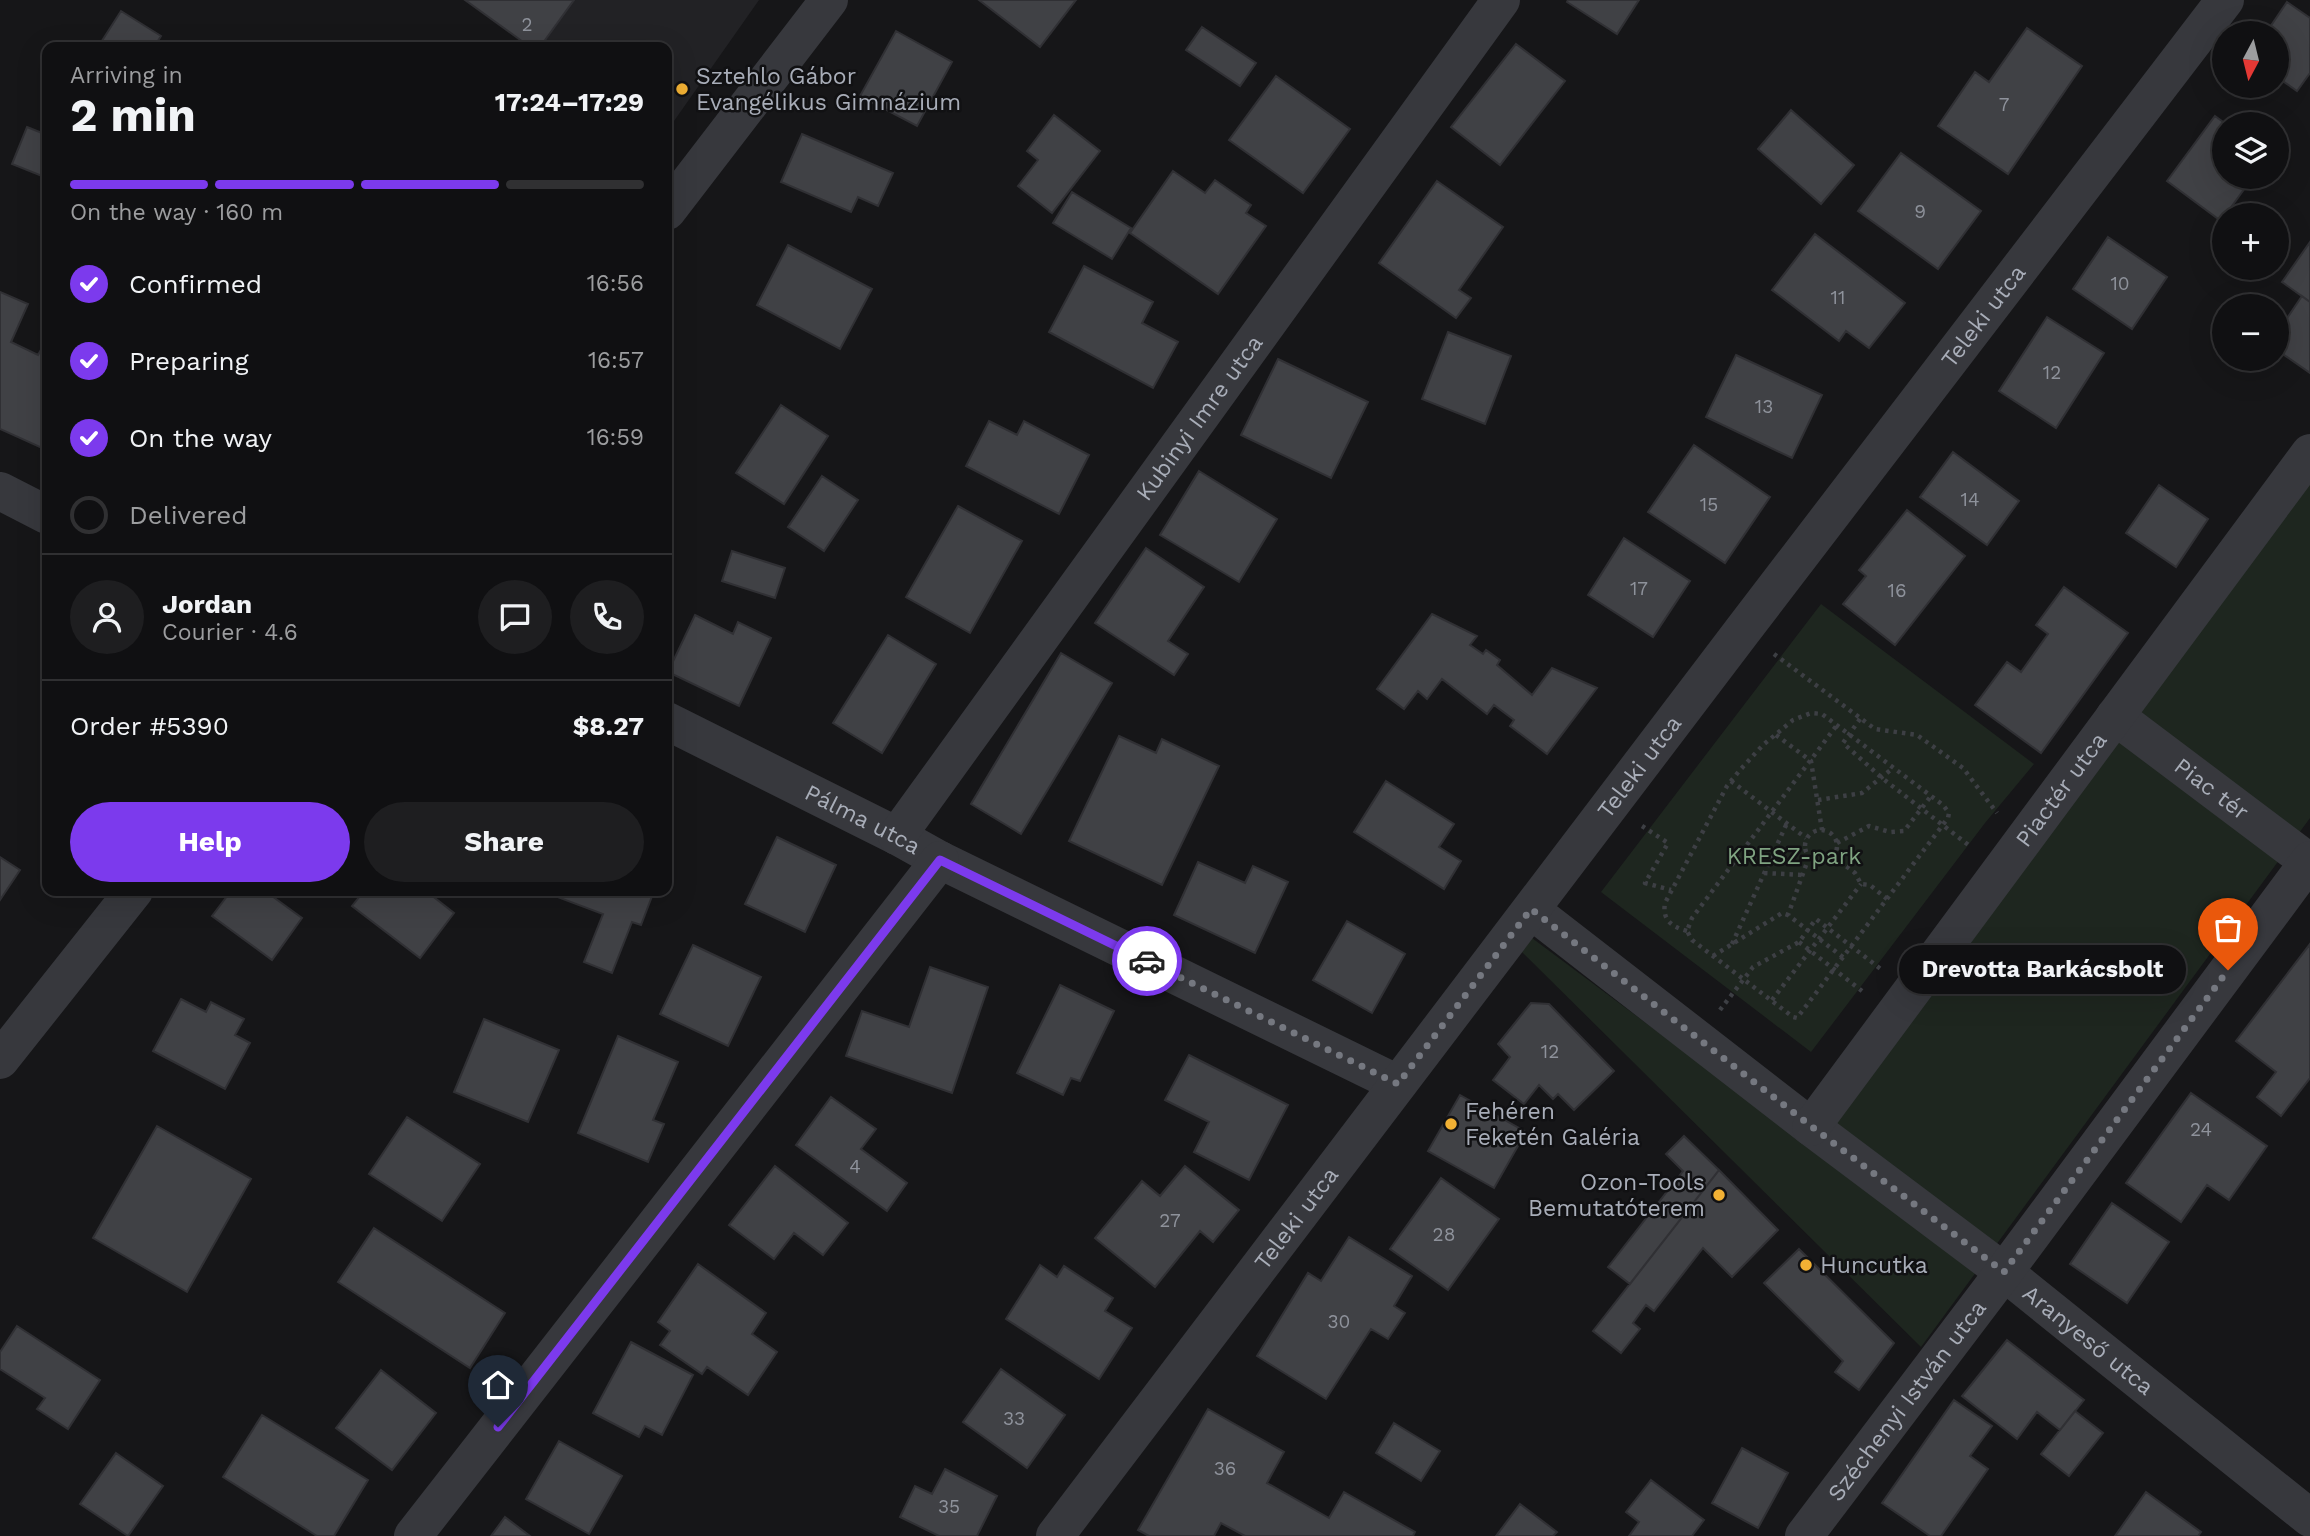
<!DOCTYPE html>
<meta charset="utf-8">
<style>
:root{--surface:#101012;--page:#1e1e20;--text:#f1f3f6;--muted:#9c9d9f;--line:#303032;--accent:#7c3aed}
body{margin:0;font-family:"Work Sans",sans-serif;background:var(--page);color:var(--text);height:100vh;display:flex;flex-direction:column;font-size:26px;white-space:nowrap}
*{box-sizing:border-box;margin:0}
p{font-size:23px;color:var(--muted)}
.icon{flex:none;width:38px;height:38px;fill:none;stroke:currentColor;stroke-width:2;stroke-linecap:round;stroke-linejoin:round}
.map{position:relative;flex:1;overflow:hidden}
.side{position:absolute;left:42px;top:42px;width:630px;height:854px;display:flex;flex-direction:column;background:var(--surface);border-radius:14px;box-shadow:0 7px 28px #0002,0 0 0 2px var(--line)}
.side>*{flex:none}
.needle{width:46px;rotate:187deg}
.controls{position:absolute;left:2212px;top:21px;display:grid;gap:14px}
.controls a{display:grid;place-items:center;width:77px;height:77px;border-radius:50%;background:var(--surface);box-shadow:0 7px 28px #0002,0 0 0 2px var(--line);font-size:35px}
.pin{position:absolute;display:grid;place-items:center;width:60px;height:60px;color:#fff;margin:-72px -30px;border-radius:50% 50% 50% 0;rotate:-45deg;box-shadow:0 0 7px #0007}
.pin .icon{rotate:45deg}
.courier{position:absolute;display:grid;place-items:center;width:70px;height:70px;margin:-35px;border:5px solid #7c3aed;border-radius:50%;background:#fff;color:#222;box-shadow:0 2px 9px #0007}
.bubble{position:absolute;height:49px;border-radius:24px;background:var(--surface);box-shadow:0 7px 28px #0002,0 0 0 2px var(--line);font-size:23px;font-weight:700;line-height:49px;text-align:center}
.headline em{font-style:normal;font-weight:700}
.headline div{display:flex;flex-direction:column-reverse}
.headline{display:flex;align-items:center;justify-content:space-between;height:119px;padding:0 28px}
h1{font-size:46px;font-weight:700;line-height:52px}
.bar{display:grid;grid-template-columns:repeat(4,1fr);gap:10px 7px;align-content:center;height:84px;padding:0 28px}
.bar i{height:9px;border-radius:5px;background:var(--line)}
.bar .selected{background:var(--accent)}
.bar p{grid-column:span 4}
.line{display:flex;align-items:center;gap:18px;padding:0 28px;border-top:2px solid var(--line)}
.line div{flex:1}
.round{display:grid;place-items:center;flex:none;width:74px;height:74px;border-radius:37px;background:var(--page)}
ol{padding:0 28px;list-style:none}
li{display:flex;align-items:center;gap:21px;height:77px}
li p{margin-inline-start:auto}
li .icon{padding:7px;border-radius:50%;background:var(--accent);color:#fff;stroke-width:4}
li:last-child{color:var(--muted)}
li i{width:38px;height:38px;border:4px solid var(--line);border-radius:50%}
.cta{display:flex;gap:14px;margin-top:auto;padding:14px 28px}
.cta a{flex:1;height:80px;border-radius:42px;background:var(--accent);color:#fff;font-size:28px;font-weight:700;line-height:80px;text-align:center}
.cta a+a{background:var(--page);color:var(--text)}
.map>svg:first-child{display:block}
</style>
<div class="map">
<svg width="2310" height="1536" viewBox="0 0 2310 1536">
<rect width="100%" height="100%" fill="#161618"/>
<path fill="#222225" d="M465,0h294l-92,131v-84h-137z"/>
<path fill="#1e261f" d="M2310,479v339l-389,529 -399,-395 10,-14 280,209z
M1821,604l213,160 -49,59 -174,229 -210,-160z"/>
<path fill="#404145" stroke="#303034" stroke-width="2" d="M465,0h109l-34,47h-10z
M979,0h97l-36,47z
M1568,0h71l-22,34 -50,-32z
M2287,2l23,16v55l-13,18 -20,-14v-44h-11z
M121,11l40,25 -7,11h-56z
M1202,27l54,36 -16,23 -54,-36z
M2027,28l55,38 -74,108 -70,-48 37,-54 14,10z
M896,31l56,31 -35,64 -57,-30z
M1516,44l49,37 -65,84 -49,-38z
M1276,76l74,53 -47,64 -74,-53z
M1791,110l63,55 -33,39 -63,-55z
M1054,115l46,36 -48,62 -34,-27 20,-26 -11,-9z
M2215,116l11,8h-2v53h29l-32,44 -54,-40z
M27,127l20,8v43l-35,-14z
M802,134l91,39 -15,33 -20,-9 -7,15 -70,-30z
M1901,153l80,58 -43,58 -80,-58z
M1173,171l32,22 10,-13 36,25 -5,8 20,13 -48,68 -88,-61z
M1437,181l66,46 -44,63 12,8 -15,20 -77,-55z
M1072,192l59,36 -19,31 -59,-36z
M1815,234l90,69 -36,45 -23,-17 -7,10 -67,-51z
M2108,237l59,40 -35,52 -59,-40z
M2310,242v60l-28,-20z
M788,245l84,44 -32,60 -83,-44z
M1084,266l69,36 -11,21 36,19 -25,46 -104,-56z
M0,292l28,12 -17,38 27,13 9,-16v98l-5,11 -42,-19z
M2302,296l8,6v71l-33,-23v-17z
M2047,317l57,36 -48,75 -57,-37z
M1448,332l63,24 -26,68 -63,-25z
M1736,355l86,40 -30,63 -86,-41z
M1278,359l90,43 -37,76 -90,-43z
M781,405l47,31 -44,68 -48,-31z
M989,421l28,14 7,-14 65,34 -30,59 -93,-48z
M1694,445l76,52 -45,66 -77,-51z
M1953,452l66,49 -32,44 -67,-48z
M1199,471l78,48 -38,63 -79,-47z
M822,476l36,24 -34,51 -36,-24z
M2159,485l49,34 -32,48 -50,-34z
M958,506l64,35 -52,92 -64,-36z
M1907,510l58,46 -70,89 -52,-41 23,-28 -7,-6z
M1624,538l66,43 -37,56 -65,-42z
M1146,548l58,39 -36,54 20,13 -14,21 -79,-52z
M732,551l53,17 -10,30 -53,-17z
M2064,587l64,46 -87,120 -66,-48 32,-43 14,10 27,-38 -12,-9z
M1432,614l45,22 -7,9 13,9 3,-4 14,10 -3,5 35,30 20,-27 45,20 -50,66 -37,-28 4,-6 -20,-15 -7,9 -45,-35 -15,20 -9,-8 -14,18 -27,-20z
M695,615l38,19 5,-12 33,16 -32,68 -71,-34z
M888,635l48,29 -54,89 -49,-30z
M1061,653l51,30 -91,151 -50,-30z
M1119,736l37,17 6,-14 57,27 -57,119 -93,-44z
M1386,781l68,43 -15,23 22,14 -17,28 -90,-57z
M777,837l59,28 -31,67 -60,-28z
M0,857l20,13 -20,30z
M1198,862l47,21 8,-17 35,16 -33,71 -81,-38z
M231,891h34l37,27 -30,42 -60,-44z
M364,891h62l28,22 -34,45 -68,-52z
M553,891h101l-13,34 -9,-3 -20,51 -28,-11 19,-48 -51,-19z
M1347,921l58,33 -33,59 -59,-33z
M2310,944v134l-29,38 -24,-19 19,-25 -40,-31z
M693,945l68,32 -33,69 -68,-32z
M930,967l58,20 -36,106 -106,-37 16,-45 47,16z
M1060,985l54,26 -34,70 -9,-3 -8,17 -46,-22z
M181,999l25,13 5,-10 33,17 -9,16 15,8 -25,46 -72,-38z
M1531,1003l18,1 65,67 -40,39 -16,-16 -5,5 -14,-14 -15,19 -31,-24 17,-23 -12,-13z
M484,1019l75,31 -31,72 -74,-30z
M618,1036l60,26 -25,58 11,4 -16,38 -70,-29z
M1189,1055l99,50 -39,75 -55,-28 15,-30 -44,-22z
M2191,1093l76,53 -38,54 -22,-15 -26,37 -55,-39z
M1460,1095l66,37 -32,56 -66,-37z
M831,1097l45,32 -15,20 46,34 -20,28 -91,-66z
M407,1117l73,47 -38,57 -73,-47z
M157,1126l94,53 -64,113 -94,-54z
M1684,1136l35,34 -89,114 -22,-17 75,-96 -17,-17z
M775,1166l73,57 -25,32 -29,-22 -20,26 -45,-34z
M1185,1166l54,44 -26,32 -13,-11 -45,56 -60,-49 47,-57 18,15z
M1719,1170l59,60 -46,47 -29,-29 -49,63 -8,-6 -13,18 7,6 -19,24 -28,-22z
M1441,1178l58,41 -51,71 -58,-41z
M2112,1203l57,39 -42,61 -57,-39z
M374,1228l131,85 -35,55 -132,-86z
M1349,1237l63,39 -18,30 11,7 -17,26 -17,-10 -45,70 -69,-43 51,-83 13,8z
M1799,1249l95,94 -35,47 -24,-18 8,-11 -79,-78z
M698,1264l68,49 -14,21 25,18 -29,43 -41,-28 -5,7 -42,-29 10,-14 -12,-9z
M1040,1265l17,12 7,-11 49,32 -8,13 27,17 -33,51 -93,-60z
M17,1326l83,54 -32,49 -31,-20 8,-11 -45,-29v-17z
M2007,1340l77,60 -24,30 -23,-18 -20,27 -55,-43z
M631,1342l62,33 -31,60 -17,-9 -6,11 -46,-24z
M1001,1369l64,46 -38,53 -64,-46z
M381,1370l55,43 -44,57 -56,-42z
M1954,1400l38,26 -22,30 18,13 -47,67h-11l-48,-33z
M1208,1409l76,43 -17,31 62,35 15,-26 71,40 -2,4h-168l-24,-13 -7,13h-65l-11,-6z
M2075,1411l28,22 -34,43 -28,-22z
M262,1415l106,65 -34,56h-17l-94,-59z
M1394,1423l46,28 -19,30 -45,-28z
M559,1441l63,35 -33,58 -63,-35z
M1742,1448l46,25 -30,55 -46,-25z
M116,1453l47,33 -35,50 -48,-32z
M945,1469l52,27 -20,40h-38l-39,-19 15,-31 17,8z
M1651,1480l53,40 -12,16h-63l10,-14 -13,-10z
M2146,1492l55,40 -3,4h-83z
M1520,1504l37,28 -4,4h-57z
M505,1517l25,19h-39z"/>
<g fill="none" stroke-linecap="round" stroke-linejoin="round">
<path stroke="#3d3f44" stroke-width="4.5" stroke-dasharray="3.5 5" stroke-linecap="butt" d="M1774,654l101,75 42,6 46,33 34,45
M1860,719l-17,24 39,35 89,69
M1776,735l35,26 11,69
M1731,781l75,57
M1818,800l44,-7 31,-25
M1642,826l26,17 -23,40 26,7
M1805 846a16 16 0 1 1 32 0a16 16 0 1 1-32 0Z
M1837,843l32,-17 21,6 14,-1 27,-35
M1833,856l22,17 6,11 9,1 17,14
M1809,857l-21,58 56,43
M1764,873l39,2
M1687,931c-15,-4 -25,-11 -22,-28l62,-117 13,-16 23,-25 30,-25 18,-7 11,1 121,91 6,8 -1,5 -151,200 -4,-1 -101,-77 -5,-9 5,-13 145,-193
M1799,942l63,49
M1732,944l55,-121
M1713,956l69,-43 6,2
M1772,1000l89,-116
M1720,1010l33,-43 46,-25 17,-23 66,51"/>
<g stroke="#37383d" stroke-width="38">
<path d="M667,211l162,-211"/>
<path d="M0,491l47,24"/>
<path id="s1" d="M2115,716l194,146"/>
<path id="s2" d="M667,721l230,115 43,24 458,224"/>
<path id="s3" d="M897,836l604,-836"/>
<path id="s4" d="M1531,910l280,217 193,145 306,246"/>
<path d="M0,1060l134,-169"/>
<path id="s5" d="M1811,1127l499,-674"/>
<path d="M413,1536l527,-676"/>
<path id="s6" d="M1055,1536l688,-906 482,-630"/>
<path id="s7" d="M1804,1536l200,-264 306,-412"/>
</g>
</g>
<g fill="none" stroke-linecap="round" stroke-linejoin="round">
<path stroke="#757880" stroke-width="7" stroke-dasharray="0 12.6" d="M1147,961l251,123 133,-175 280,217 193,146 224,-302"/>
<path stroke="#7c3aed" stroke-width="9" d="M498,1427l442,-567 207,101"/>
</g>
<g fill="#f2b134" stroke="#111113" stroke-width="2.5">
<circle cx="682" cy="89" r="7"/>
<circle cx="1451" cy="1124" r="7"/>
<circle cx="1719" cy="1195" r="7"/>
<circle cx="1806" cy="1265" r="7"/>
</g>
<g text-anchor="middle" stroke-width="5" stroke-linejoin="round" paint-order="stroke">
<g font-size="19" fill="#8e929b">
<text x="527" y="31">2</text>
<text x="2004" y="111">7</text>
<text x="1920" y="218">9</text>
<text x="2120" y="290">10</text>
<text x="1838" y="304">11</text>
<text x="2052" y="379">12</text>
<text x="1764" y="413">13</text>
<text x="1970" y="506">14</text>
<text x="1709" y="511">15</text>
<text x="1639" y="595">17</text>
<text x="1897" y="597">16</text>
<text x="1550" y="1058">12</text>
<text x="2201" y="1136">24</text>
<text x="855" y="1173">4</text>
<text x="1170" y="1227">27</text>
<text x="1444" y="1241">28</text>
<text x="1339" y="1328">30</text>
<text x="1014" y="1425">33</text>
<text x="1225" y="1475">36</text>
<text x="949" y="1513">35</text>
</g>
<g font-size="23" fill="#a8adb8" stroke="#111113" text-anchor="start">
<text x="696" y="84">Sztehlo Gábor<tspan x="696" dy="26">Evangélikus Gimnázium</tspan></text>
<text x="1465" y="1119">Fehéren<tspan x="1465" dy="26">Feketén Galéria</tspan></text>
<text x="1705" y="1190" text-anchor="end">Ozon-Tools<tspan x="1705" dy="26">Bemutatóterem</tspan></text>
<text x="1820" y="1273">Huncutka</text>
</g>
<g font-size="23" fill="#a8adb8" stroke="#111113">
<text dy="8" stroke="none"><textPath href="#s6" startOffset="1533">Teleki utca</textPath></text>
<text dy="8" stroke="none"><textPath href="#s3" startOffset="516">Kubinyi Imre utca</textPath></text>
<text dy="8" stroke="none"><textPath href="#s6" startOffset="966">Teleki utca</textPath></text>
<text dy="8" stroke="none"><textPath href="#s1" startOffset="121">Piac tér</textPath></text>
<text dy="8" stroke="none"><textPath href="#s5" startOffset="420">Piactér utca</textPath></text>
<text dy="8" stroke="none"><textPath href="#s2" startOffset="219">Pálma utca</textPath></text>
<text dy="8" stroke="none"><textPath href="#s6" startOffset="399">Teleki utca</textPath></text>
<text dy="8" stroke="none"><textPath href="#s4" startOffset="704">Aranyeső utca</textPath></text>
<text dy="8" stroke="none"><textPath href="#s7" startOffset="170">Széchenyi István utca</textPath></text>
</g>
<g font-size="23" fill="#7fa381" stroke="#111113">
<text x="1794" y="864">KRESZ-park</text>
</g>
</g>
</svg>
<div class="controls">
<a><svg class="needle" viewBox="-14 -14 28 28"><path d="M0-13l5 13h-10z" fill="#e53935"/><path d="M0 13l5-13h-10z" fill="#9c9d9f"/></svg></a>
<a><svg class="icon" aria-label="layers" viewBox="0 0 24 24"><path d="M12 4l9 5-9 5-9-5zM3 14l9 5 9-5"/></svg></a>
<a>+</a>
<a>−</a>
</div>
<div class="pin" style="left:2228px;top:970px;background:#ea580c"><svg class="icon" aria-label="bag" viewBox="0 0 24 24"><path d="M5 8h14l-1 12H6zM9 8a3 3 0 0 1 6 0"/></svg></div>
<div class="pin" style="left:498px;top:1427px;background:#1f2937"><svg class="icon" aria-label="home" viewBox="0 0 24 24"><path d="M3 11l9-7 9 7M6 9v11h12V9"/></svg></div>
<div class="courier" style="left:1147px;top:961px"><svg class="icon" aria-label="car" viewBox="0 0 24 24"><path d="M5 17H2v-5l4-1 3-4h7l3 4 3 1v5h-3M9 17h6M6 11h13"/><circle cx="7" cy="17" r="2"/><circle cx="17" cy="17" r="2"/></svg></div>
<div class="bubble" style="left:1899px;top:945px;width:287px">Drevotta Barkácsbolt</div>
<section class="side">
<div class="headline"><div><h1>2 min</h1><p>Arriving in</p></div><em>17:24–17:29</em></div>
<div class="bar"><i class="selected"></i><i class="selected"></i><i class="selected"></i><i></i><p>On the way · 160 m</p></div>
<ol>
<li><svg class="icon" aria-label="check" viewBox="0 0 24 24"><path d="M5 12l5 5 9-10"/></svg>Confirmed<p>16:56</p></li>
<li><svg class="icon" aria-label="check" viewBox="0 0 24 24"><path d="M5 12l5 5 9-10"/></svg>Preparing<p>16:57</p></li>
<li><svg class="icon" aria-label="check" viewBox="0 0 24 24"><path d="M5 12l5 5 9-10"/></svg>On the way<p>16:59</p></li>
<li><i></i>Delivered</li>
</ol>
<div class="line" style="height:126px"><a class="round"><svg class="icon" aria-label="person" viewBox="0 0 24 24"><circle cx="12" cy="8" r="4"/><path d="M4 21q1-7 8-7t8 7"/></svg></a><div><b>Jordan</b><p>Courier · 4.6</p></div><a class="round"><svg class="icon" aria-label="chat" viewBox="0 0 24 24"><path d="M4 5h16v11H9l-5 4z"/></svg></a><a class="round"><svg class="icon" aria-label="phone" viewBox="0 0 24 24"><path d="M5 4h4l2 5-3 2q2 4 5 5l2-3 5 2v4C11 20 4 13 5 4z"/></svg></a></div>
<div class="line" style="height:91px"><div>Order #5390</div><b>$8.27</b></div>
<div class="cta"><a>Help</a><a>Share</a></div>
</section>
</div>
